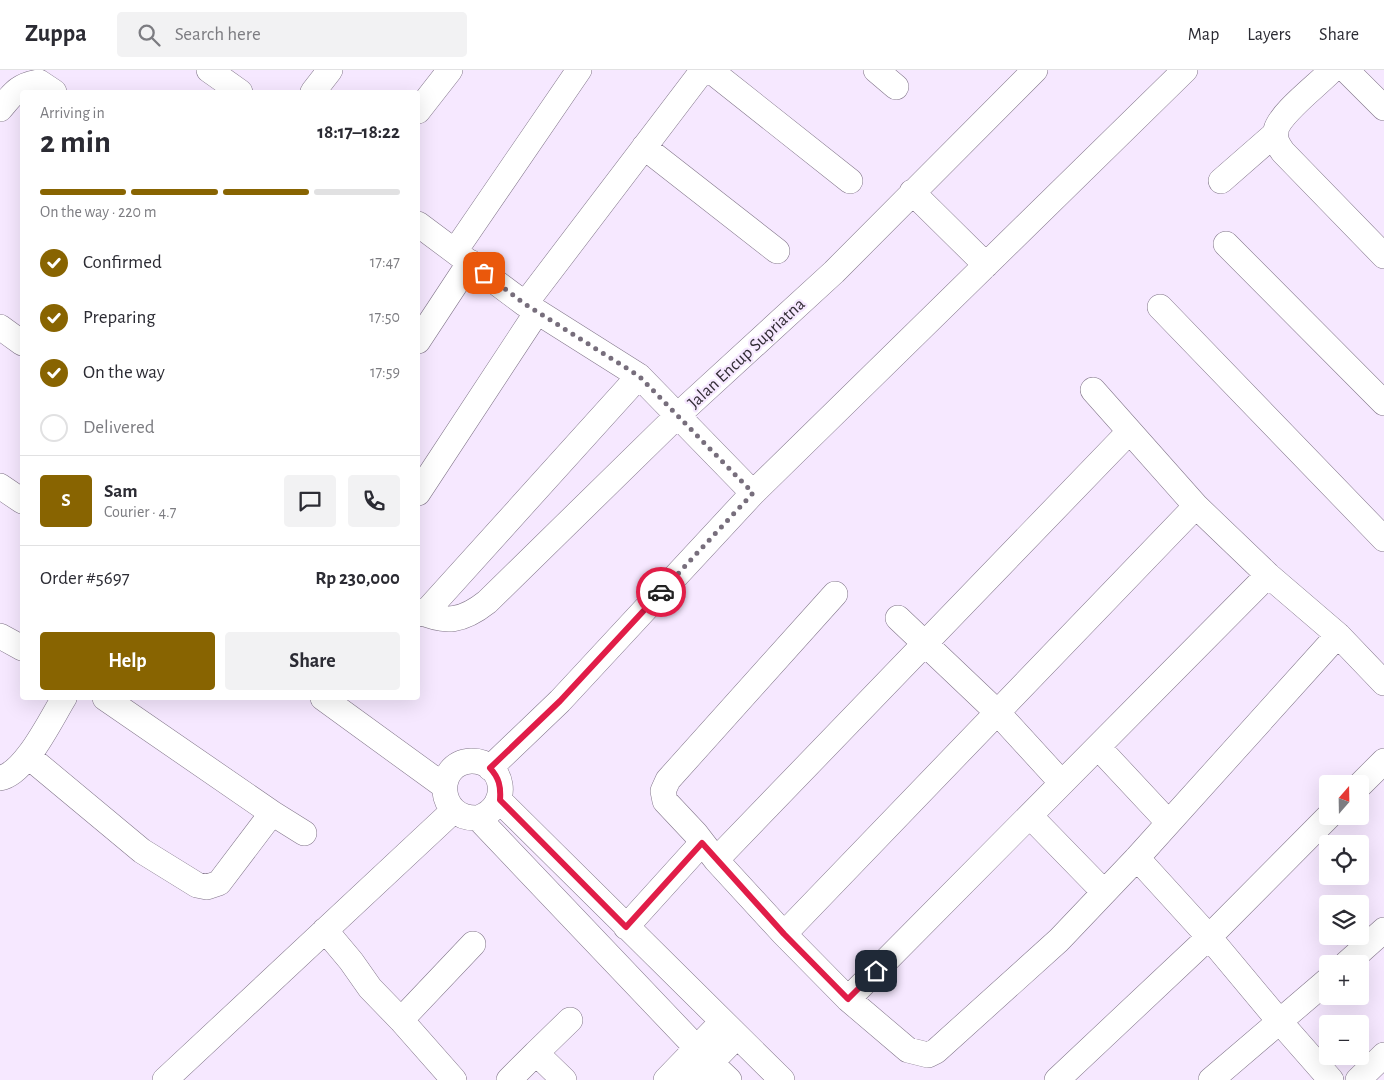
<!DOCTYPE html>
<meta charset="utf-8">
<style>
:root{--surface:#fff;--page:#f2f2f3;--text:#2b2b33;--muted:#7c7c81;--line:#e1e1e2;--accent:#886401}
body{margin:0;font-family:"Alegreya Sans",sans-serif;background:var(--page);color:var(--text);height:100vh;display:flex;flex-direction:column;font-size:19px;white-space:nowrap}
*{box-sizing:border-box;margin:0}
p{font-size:16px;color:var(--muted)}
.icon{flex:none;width:28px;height:28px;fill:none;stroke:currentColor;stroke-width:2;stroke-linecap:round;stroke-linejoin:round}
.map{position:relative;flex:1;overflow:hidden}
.details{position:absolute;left:20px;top:20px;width:400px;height:610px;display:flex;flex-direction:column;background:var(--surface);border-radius:5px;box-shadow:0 5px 20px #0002}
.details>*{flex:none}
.needle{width:32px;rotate:20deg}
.fabs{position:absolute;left:1319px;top:705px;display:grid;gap:10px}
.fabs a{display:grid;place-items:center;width:50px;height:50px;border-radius:5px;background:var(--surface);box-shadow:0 5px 20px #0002;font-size:25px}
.pin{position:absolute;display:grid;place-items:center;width:42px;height:42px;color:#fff;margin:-21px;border-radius:10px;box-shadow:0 2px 8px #0006}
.courier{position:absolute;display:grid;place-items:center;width:50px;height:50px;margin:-25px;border:4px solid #e11d48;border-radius:50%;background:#fff;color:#222;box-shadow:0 1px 6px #0007}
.summary em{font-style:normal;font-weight:600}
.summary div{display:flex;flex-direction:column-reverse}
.summary{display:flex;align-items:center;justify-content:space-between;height:85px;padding:0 20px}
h1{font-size:32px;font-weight:600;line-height:38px}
.bar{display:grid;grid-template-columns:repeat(4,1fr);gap:8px 5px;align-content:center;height:60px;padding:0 20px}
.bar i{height:6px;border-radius:4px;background:var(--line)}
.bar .selected{background:var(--accent)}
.bar p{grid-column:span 4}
.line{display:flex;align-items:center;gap:12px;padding:0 20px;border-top:1px solid var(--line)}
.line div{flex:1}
.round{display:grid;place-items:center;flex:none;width:52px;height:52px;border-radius:5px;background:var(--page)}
ol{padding:0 20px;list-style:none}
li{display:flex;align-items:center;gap:15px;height:55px}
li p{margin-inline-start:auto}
li .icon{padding:5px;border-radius:50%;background:var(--accent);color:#fff;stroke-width:4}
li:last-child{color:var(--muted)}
li i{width:28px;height:28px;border:2px solid var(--line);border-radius:50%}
.button{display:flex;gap:10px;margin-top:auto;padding:10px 20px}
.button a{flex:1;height:58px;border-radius:5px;background:var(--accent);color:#fff;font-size:20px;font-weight:600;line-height:58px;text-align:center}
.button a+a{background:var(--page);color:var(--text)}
header{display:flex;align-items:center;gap:30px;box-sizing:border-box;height:70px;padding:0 25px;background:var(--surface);border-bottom:1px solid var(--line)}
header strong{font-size:24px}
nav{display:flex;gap:28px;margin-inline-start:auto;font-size:18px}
.search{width:350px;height:45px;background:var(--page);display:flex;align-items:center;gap:12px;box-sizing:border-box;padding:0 18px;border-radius:5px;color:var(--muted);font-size:19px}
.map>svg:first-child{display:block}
</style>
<header>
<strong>Zuppa</strong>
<div class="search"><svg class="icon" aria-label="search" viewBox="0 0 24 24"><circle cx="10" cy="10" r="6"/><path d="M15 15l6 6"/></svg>Search here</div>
<nav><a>Map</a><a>Layers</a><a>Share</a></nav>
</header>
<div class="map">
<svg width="1384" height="1010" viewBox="0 0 1384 1010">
<rect width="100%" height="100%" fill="#f6e8ff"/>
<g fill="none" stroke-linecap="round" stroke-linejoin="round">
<defs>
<path id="minor" d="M209,0l31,22
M710,0l140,111
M876,0l20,17
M1332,0c-13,14 -52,43 -56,60 -2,9 2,15 7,22l101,104
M1346,0l38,38
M313,22l17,-22
M0,39c13,-15 18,-24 39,-27l15,10
M418,41l32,-41
M644,77l133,104
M1221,111l55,-48
M912,122l74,73
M418,154l107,80 114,72 114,117
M1226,174l158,159
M455,181l124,-181
M525,234l178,-234
M1160,237l224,232
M0,257l22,16
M418,271l52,-79
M1093,320l103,116 72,69 70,60 46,48
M0,416l22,15
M418,423l119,-181
M835,524l-167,186 -5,11 2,10 31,33 20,26 68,74 64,65 60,51 20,5 8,-4 123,-111 78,-82 201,-223
M418,541c28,13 45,10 69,-9l191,-187 156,-143 201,-202
M424,544l215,-238
M898,548l99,94 65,71
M0,566l22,12
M105,628l167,115 32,20
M323,628l121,88
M1098,677l70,75
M29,687l113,94 55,34 10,2 12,-4 53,-70
M490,698l70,-67 193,-208 432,-423
M0,708c25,-4 51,-59 64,-80
M1360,715l24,-24
M499,730l283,280
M1030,746l74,76
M478,748c35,-12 26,-58 -7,-57 -37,2 -35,59 7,57l233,245 18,17
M1137,788l72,79 71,85 51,58
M716,790l413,-428
M626,857l76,-84
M325,860l26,31 19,27 31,32
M784,864l412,-428
M1346,894l38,-34
M848,929l420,-424
M165,1010l288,-269
M454,1010l-53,-60 72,-76
M509,1010l27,-27
M564,1010l-28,-27 34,-33
M666,1010l56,-58
M694,1010l43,-44
M1057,1010l152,-143 120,-121
M1211,1010l117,-100
M1358,1010l26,-25"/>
</defs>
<use href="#minor" stroke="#82768a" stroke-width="26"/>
<use href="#minor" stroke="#fff" stroke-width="25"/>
</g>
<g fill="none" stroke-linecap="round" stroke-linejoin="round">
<path stroke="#776e7c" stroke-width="5" stroke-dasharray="0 9" d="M484,203l41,31 114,72 114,117 -92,99"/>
<path stroke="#e11d48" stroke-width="6" d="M661,522l-101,109 -70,67c9,10 11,18 10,32l126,127 76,-84 82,91 64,65 28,-28"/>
</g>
<g text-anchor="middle" stroke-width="4.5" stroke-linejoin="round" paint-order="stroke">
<g font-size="18" fill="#332d36" stroke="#f6e8ff">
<text transform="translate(746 283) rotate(-43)" y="6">Jalan Encup Supriatna</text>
</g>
</g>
</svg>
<div class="fabs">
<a><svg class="needle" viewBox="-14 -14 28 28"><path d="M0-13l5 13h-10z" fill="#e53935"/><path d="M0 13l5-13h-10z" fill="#7c7c81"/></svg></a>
<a><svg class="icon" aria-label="locate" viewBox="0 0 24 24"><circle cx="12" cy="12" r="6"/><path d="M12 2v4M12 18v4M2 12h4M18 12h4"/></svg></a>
<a><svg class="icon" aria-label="layers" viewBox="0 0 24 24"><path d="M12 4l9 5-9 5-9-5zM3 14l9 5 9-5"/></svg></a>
<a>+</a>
<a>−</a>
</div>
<div class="pin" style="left:484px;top:203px;background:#ea580c"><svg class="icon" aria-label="bag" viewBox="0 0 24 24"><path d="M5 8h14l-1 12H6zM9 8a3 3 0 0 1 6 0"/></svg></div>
<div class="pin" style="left:876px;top:901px;background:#1f2937"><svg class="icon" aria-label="home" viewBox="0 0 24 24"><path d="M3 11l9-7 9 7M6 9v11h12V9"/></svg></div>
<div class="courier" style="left:661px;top:522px"><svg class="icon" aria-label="car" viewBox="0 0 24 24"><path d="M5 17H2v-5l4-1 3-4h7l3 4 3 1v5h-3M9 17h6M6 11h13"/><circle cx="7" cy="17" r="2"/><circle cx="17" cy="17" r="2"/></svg></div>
<section class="details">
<div class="summary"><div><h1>2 min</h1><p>Arriving in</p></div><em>18:17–18:22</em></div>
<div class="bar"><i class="selected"></i><i class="selected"></i><i class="selected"></i><i></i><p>On the way · 220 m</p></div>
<ol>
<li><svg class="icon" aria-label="check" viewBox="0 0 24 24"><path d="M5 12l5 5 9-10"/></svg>Confirmed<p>17:47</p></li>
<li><svg class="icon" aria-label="check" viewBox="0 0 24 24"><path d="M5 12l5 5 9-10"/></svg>Preparing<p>17:50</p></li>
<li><svg class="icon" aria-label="check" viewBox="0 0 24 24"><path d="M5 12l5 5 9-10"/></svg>On the way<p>17:59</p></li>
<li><i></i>Delivered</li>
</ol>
<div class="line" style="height:90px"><b class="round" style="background:var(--accent);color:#fff">S</b><div><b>Sam</b><p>Courier · 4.7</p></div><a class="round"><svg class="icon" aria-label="chat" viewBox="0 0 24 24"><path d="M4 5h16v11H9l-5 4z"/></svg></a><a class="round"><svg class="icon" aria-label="phone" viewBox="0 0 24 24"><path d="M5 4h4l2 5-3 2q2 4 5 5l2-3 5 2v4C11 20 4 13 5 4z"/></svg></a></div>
<div class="line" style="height:65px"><div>Order #5697</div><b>Rp 230,000</b></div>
<div class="button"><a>Help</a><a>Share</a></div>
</section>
</div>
